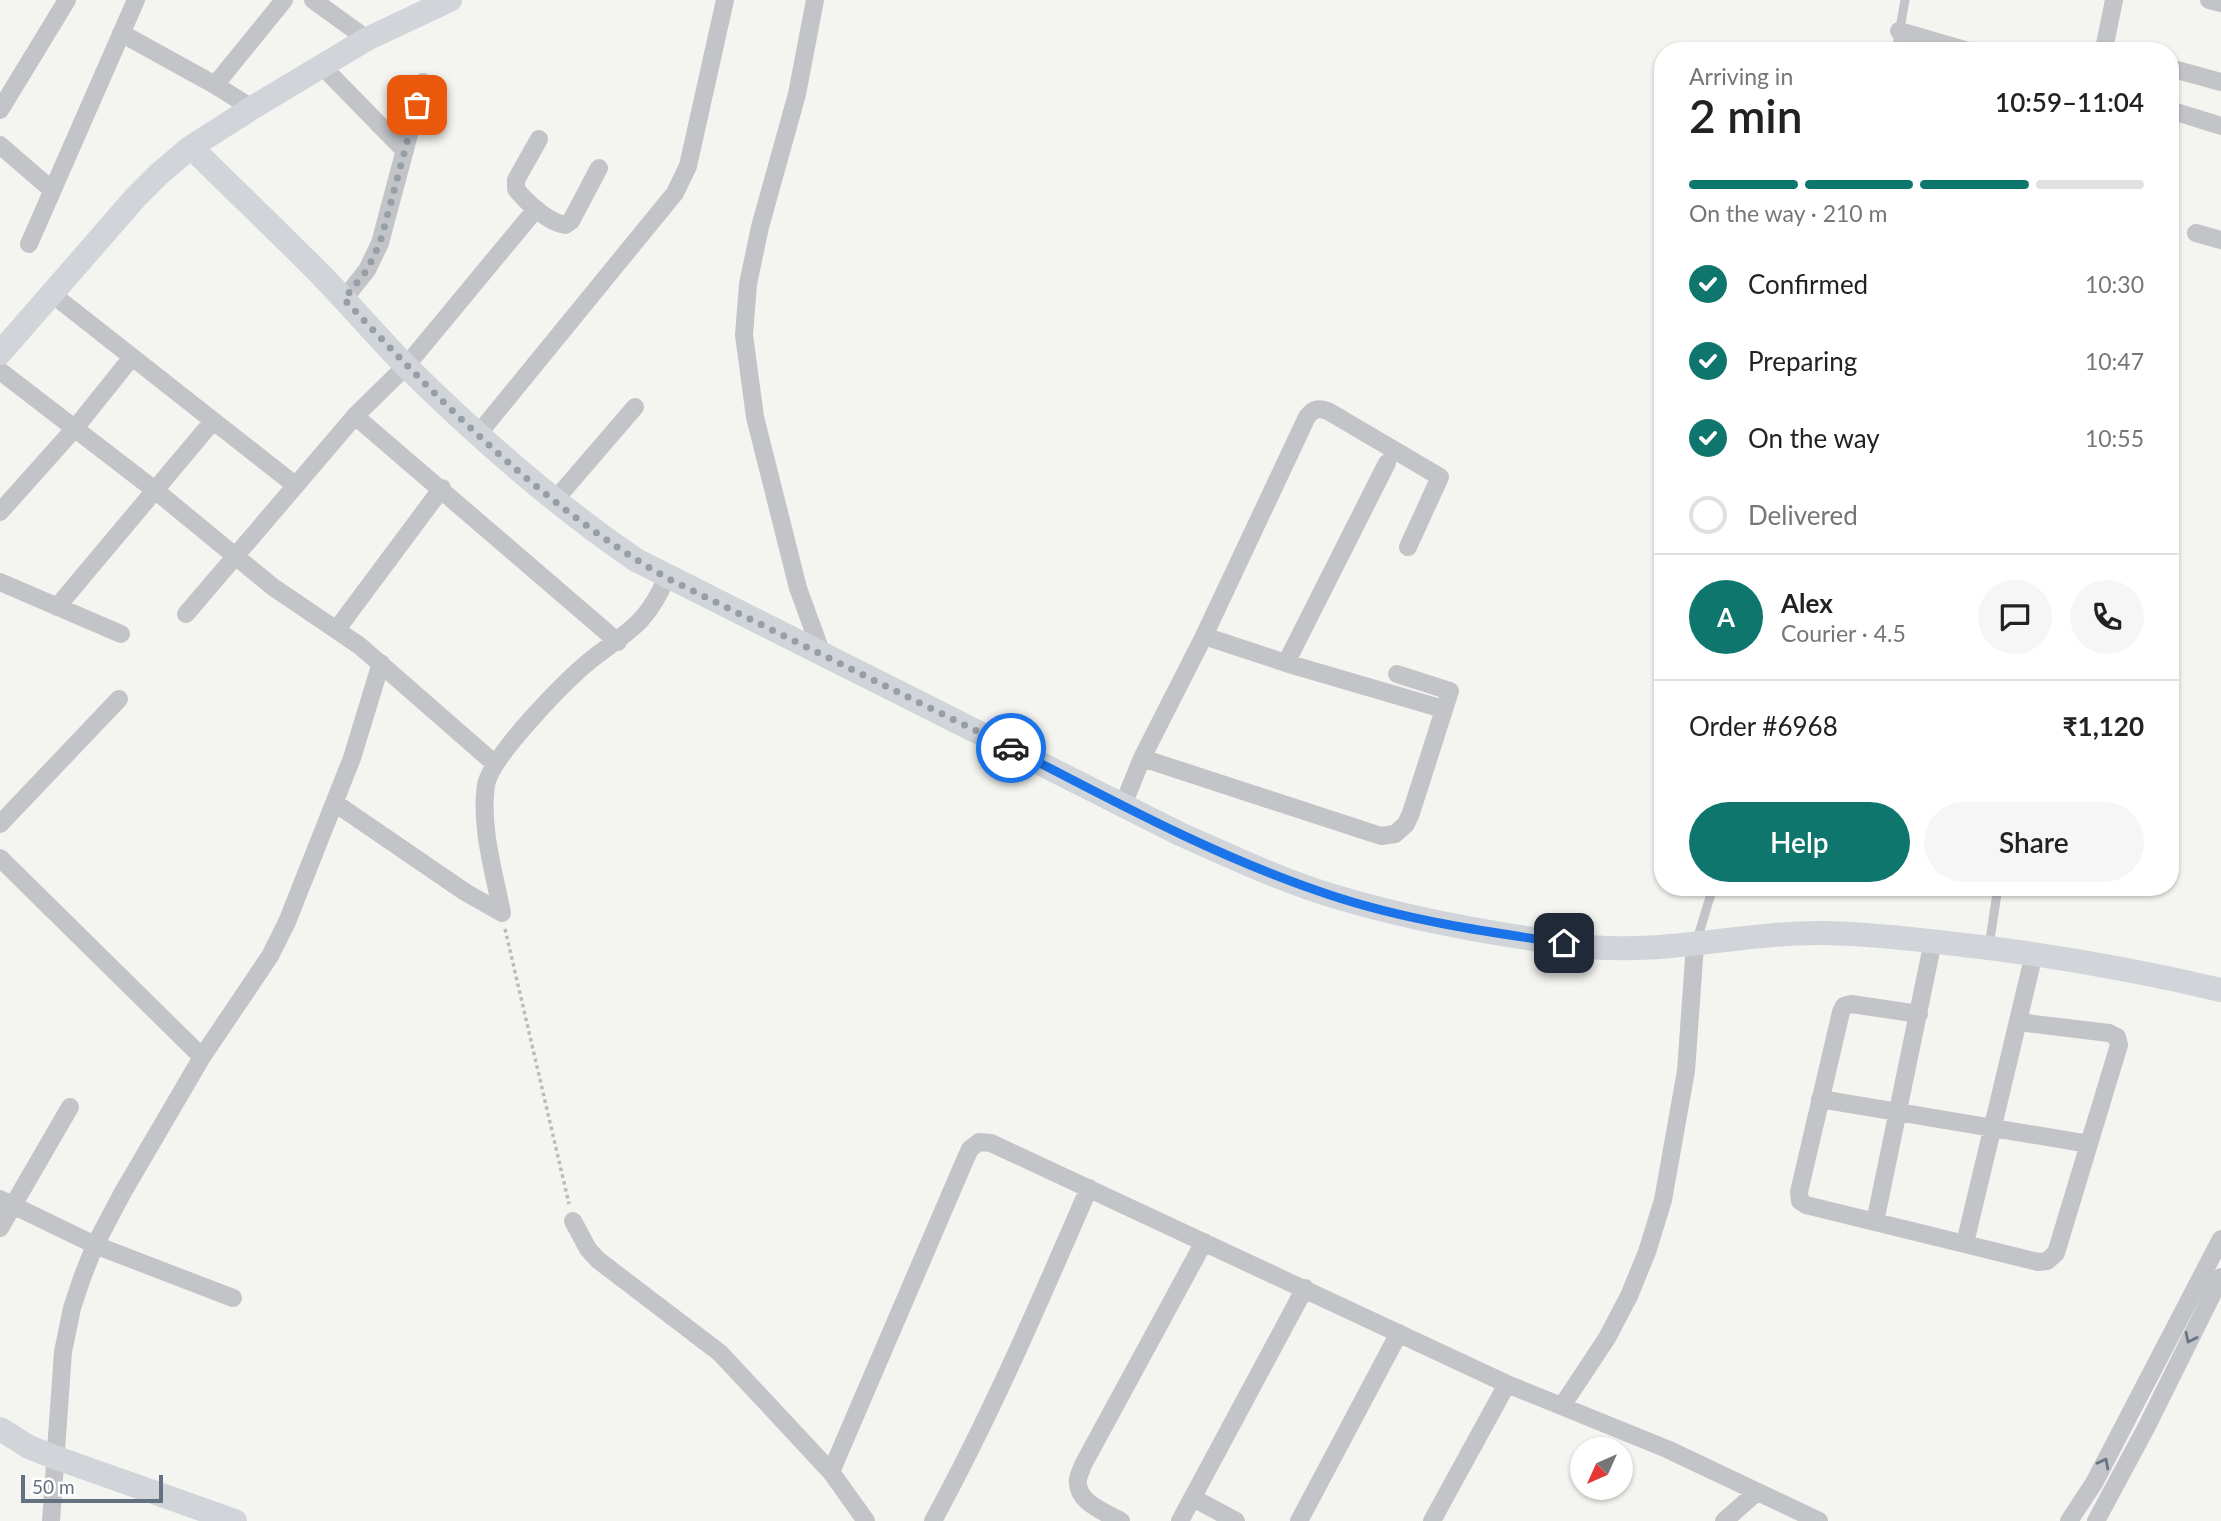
<!DOCTYPE html>
<meta charset="utf-8">
<style>
:root{--surface:#fff;--page:#f6f6f6;--text:#222;--muted:#767676;--line:#e0e0e0;--accent:#0f766e}
body{margin:0;font-family:Lato,sans-serif;background:var(--page);color:var(--text);height:100vh;display:flex;flex-direction:column;font-size:26px;white-space:nowrap}
*{box-sizing:border-box;margin:0}
p{font-size:23px;color:var(--muted)}
.icon{flex:none;width:38px;height:38px;fill:none;stroke:currentColor;stroke-width:2;stroke-linecap:round;stroke-linejoin:round}
.map{position:relative;flex:1;overflow:hidden}
.details{position:absolute;left:1654px;top:42px;width:525px;height:854px;display:flex;flex-direction:column;background:var(--surface);border-radius:28px;box-shadow:0 2px 5px #0004}
.details>*{flex:none}
.needle{width:46px;rotate:225deg}
.tools{position:absolute;left:1570px;top:1437px;display:grid;gap:14px}
.tools a{display:grid;place-items:center;width:63px;height:63px;border-radius:50%;background:var(--surface);box-shadow:0 2px 5px #0004;font-size:35px}
.scale{position:absolute;left:21px;bottom:18px;width:142px;box-sizing:border-box;padding-left:7px;border:4px solid #647180;border-top:0;font-size:19px;line-height:24px;white-space:nowrap;color:#647180;-webkit-text-stroke:5px #fff;paint-order:stroke}
.pin{position:absolute;display:grid;place-items:center;width:60px;height:60px;color:#fff;margin:-30px;border-radius:14px;box-shadow:0 4px 10px #0006}
.courier{position:absolute;display:grid;place-items:center;width:70px;height:70px;margin:-35px;border:5px solid #1a73e8;border-radius:50%;background:#fff;color:#222;box-shadow:0 2px 9px #0007}
.summary em{font-style:normal;font-weight:600}
.summary div{display:flex;flex-direction:column-reverse}
.summary{display:flex;align-items:center;justify-content:space-between;height:119px;padding:0 35px}
h1{font-size:46px;font-weight:600;line-height:52px}
.bar{display:grid;grid-template-columns:repeat(4,1fr);gap:10px 7px;align-content:center;height:84px;padding:0 35px}
.bar i{height:9px;border-radius:5px;background:var(--line)}
.bar .active{background:var(--accent)}
.bar p{grid-column:span 4}
.line{display:flex;align-items:center;gap:18px;padding:0 35px;border-top:2px solid var(--line)}
.line div{flex:1}
.round{display:grid;place-items:center;flex:none;width:74px;height:74px;border-radius:37px;background:var(--page)}
ol{padding:0 35px;list-style:none}
li{display:flex;align-items:center;gap:21px;height:77px}
li p{margin-inline-start:auto}
li .icon{padding:7px;border-radius:50%;background:var(--accent);color:#fff;stroke-width:4}
li:last-child{color:var(--muted)}
li i{width:38px;height:38px;border:4px solid var(--line);border-radius:50%}
.primary-button{display:flex;gap:14px;margin-top:auto;padding:14px 35px}
.primary-button a{flex:1;height:80px;border-radius:42px;background:var(--accent);color:#fff;font-size:28px;font-weight:600;line-height:80px;text-align:center}
.primary-button a+a{background:var(--page);color:var(--text)}
.map>svg:first-child{display:block}
</style>
<div class="map">
<svg width="2221" height="1521" viewBox="0 0 2221 1521">
<rect width="100%" height="100%" fill="#f4f4f0"/>
<g fill="none" stroke-linecap="round" stroke-linejoin="round">
<path stroke="#b9bbbd" stroke-width="3.5" stroke-dasharray="3.5 3.5" stroke-linecap="butt" d="M505,929l64,275"/>
<path stroke="#c2c4c8" stroke-width="9" d="M1896,51l9,-51
M1697,940l16,-53
M1989,946l9,-59"/>
<path stroke="#c2c4c8" stroke-width="18" d="M313,0l54,39
M815,0l-18,94 -37,133 -12,57 -4,51 11,82 43,171 24,66
M2209,0l12,3
M1899,31l69,20
M121,33l94,52 37,23
M2110,51l-6,-2 10,-49
M321,65l84,86
M2170,68l51,14
M215,85l69,-85
M0,110l67,-110
M2170,110l51,16
M539,139l-23,41v9c11,14 32,33 49,36l6,-4 28,-53
M0,145l52,45
M2196,233l25,7
M29,244l107,-244
M52,294l243,191
M344,299l23,-29 13,-27 43,-161
M0,371l156,120 117,96 87,59 134,117
M355,416l263,226
M479,433l196,-240 13,-27 37,-166
M555,500l80,-93
M0,512l76,-85 56,-70
M0,582l121,52
M57,607l156,-186
M186,614l169,-198 51,-50 130,-157
M337,629l105,-141
M1204,636l82,27 101,-200
M1286,663l157,46
M1142,758l239,78 14,-2 11,-10 5,-11 39,-122 -53,-17
M335,803l130,89 37,21
M1123,805l19,-47 62,-122 103,-219c7,-9 11,-9 21,-6l112,66 -32,70
M0,824l119,-125
M0,858l202,199
M502,913c-8,-41 -22,-86 -16,-128 5,-29 81,-106 106,-126 38,-30 54,-34 75,-82
M1919,1014l-68,-10 -7,2 -3,6 -42,180 1,9 6,4 232,57 9,-1 9,-8 63,-208 -2,-8 -8,-4 -91,-11
M1820,1099l269,45
M0,1199l95,46 138,53
M573,1221l15,28 10,11 122,93 111,119 35,49
M1875,1222l58,-281
M0,1228l70,-121
M1965,1243l69,-289
M1562,1406l45,-68 22,-42 18,-44 16,-52 23,-129 9,-126
M831,1472l134,-312 5,-11 9,-7 12,1 516,241 160,65 152,72
M1193,1498l43,23
M51,1521l12,-169 9,-44 10,-30 13,-33 28,-53 79,-135 68,-101 17,-34 65,-164 29,-95
M933,1521c59,-108 107,-220 156,-333
M1121,1521c-16,-9 -46,-19 -43,-42 1,-5 4,-11 6,-16l120,-221
M1180,1521l125,-233
M1299,1521l100,-188
M1432,1521l75,-137
M1724,1521l33,-29
M2069,1521l25,-38 127,-244
M2096,1521l50,-93 75,-151"/>
<path stroke="#d1d5da" stroke-width="24" d="M191,147c44,44 90,87 133,131 29,30 55,61 84,90 71,70 146,136 228,192l544,274c50,22 100,46 153,62 63,19 128,32 193,42 21,3 43,7 64,9 79,7 156,-15 235,-14 40,1 81,5 122,10 92,10 184,26 274,47
M0,353l136,-156 23,-23 32,-27 61,-39 115,-69 83,-39
M0,1429l29,18 25,10 181,64"/>
</g>
<defs><path id="oneway-chevron" d="M-2-3.5L2.5 0L-2 3.5" fill="none" stroke-width="1.6" stroke-linecap="round" stroke-linejoin="round" transform="scale(1.75)"/></defs>
<g stroke="#697584">
<use href="#oneway-chevron" transform="translate(2190 1338) rotate(116)"/>
<use href="#oneway-chevron" transform="translate(2104 1463) rotate(-62)"/>
</g>
<g fill="none" stroke-linecap="round" stroke-linejoin="round">
<path stroke="#969fa7" stroke-width="7" stroke-dasharray="0 12.6" d="M417,105l-37,138 -13,27 -23,29c95,102 200,209 323,279l344,170"/>
<path stroke="#1a73e8" stroke-width="9" d="M1011,748c104,54 207,110 319,147 75,25 156,37 234,48"/>
</g>
</svg>
<div class="tools">
<a><svg class="needle" viewBox="-14 -14 28 28"><path d="M0-13l5 13h-10z" fill="#e53935"/><path d="M0 13l5-13h-10z" fill="#767676"/></svg></a>
</div>
<div class="scale">50 m</div>
<div class="pin" style="left:417px;top:105px;background:#ea580c"><svg class="icon" aria-label="bag" viewBox="0 0 24 24"><path d="M5 8h14l-1 12H6zM9 8a3 3 0 0 1 6 0"/></svg></div>
<div class="pin" style="left:1564px;top:943px;background:#1f2937"><svg class="icon" aria-label="home" viewBox="0 0 24 24"><path d="M3 11l9-7 9 7M6 9v11h12V9"/></svg></div>
<div class="courier" style="left:1011px;top:748px"><svg class="icon" aria-label="car" viewBox="0 0 24 24"><path d="M5 17H2v-5l4-1 3-4h7l3 4 3 1v5h-3M9 17h6M6 11h13"/><circle cx="7" cy="17" r="2"/><circle cx="17" cy="17" r="2"/></svg></div>
<section class="details">
<div class="summary"><div><h1>2 min</h1><p>Arriving in</p></div><em>10:59–11:04</em></div>
<div class="bar"><i class="active"></i><i class="active"></i><i class="active"></i><i></i><p>On the way · 210 m</p></div>
<ol>
<li><svg class="icon" aria-label="check" viewBox="0 0 24 24"><path d="M5 12l5 5 9-10"/></svg>Confirmed<p>10:30</p></li>
<li><svg class="icon" aria-label="check" viewBox="0 0 24 24"><path d="M5 12l5 5 9-10"/></svg>Preparing<p>10:47</p></li>
<li><svg class="icon" aria-label="check" viewBox="0 0 24 24"><path d="M5 12l5 5 9-10"/></svg>On the way<p>10:55</p></li>
<li><i></i>Delivered</li>
</ol>
<div class="line" style="height:126px"><b class="round" style="background:var(--accent);color:#fff">A</b><div><b>Alex</b><p>Courier · 4.5</p></div><a class="round"><svg class="icon" aria-label="chat" viewBox="0 0 24 24"><path d="M4 5h16v11H9l-5 4z"/></svg></a><a class="round"><svg class="icon" aria-label="phone" viewBox="0 0 24 24"><path d="M5 4h4l2 5-3 2q2 4 5 5l2-3 5 2v4C11 20 4 13 5 4z"/></svg></a></div>
<div class="line" style="height:91px"><div>Order #6968</div><b>₹1,120</b></div>
<div class="primary-button"><a>Help</a><a>Share</a></div>
</section>
</div>
